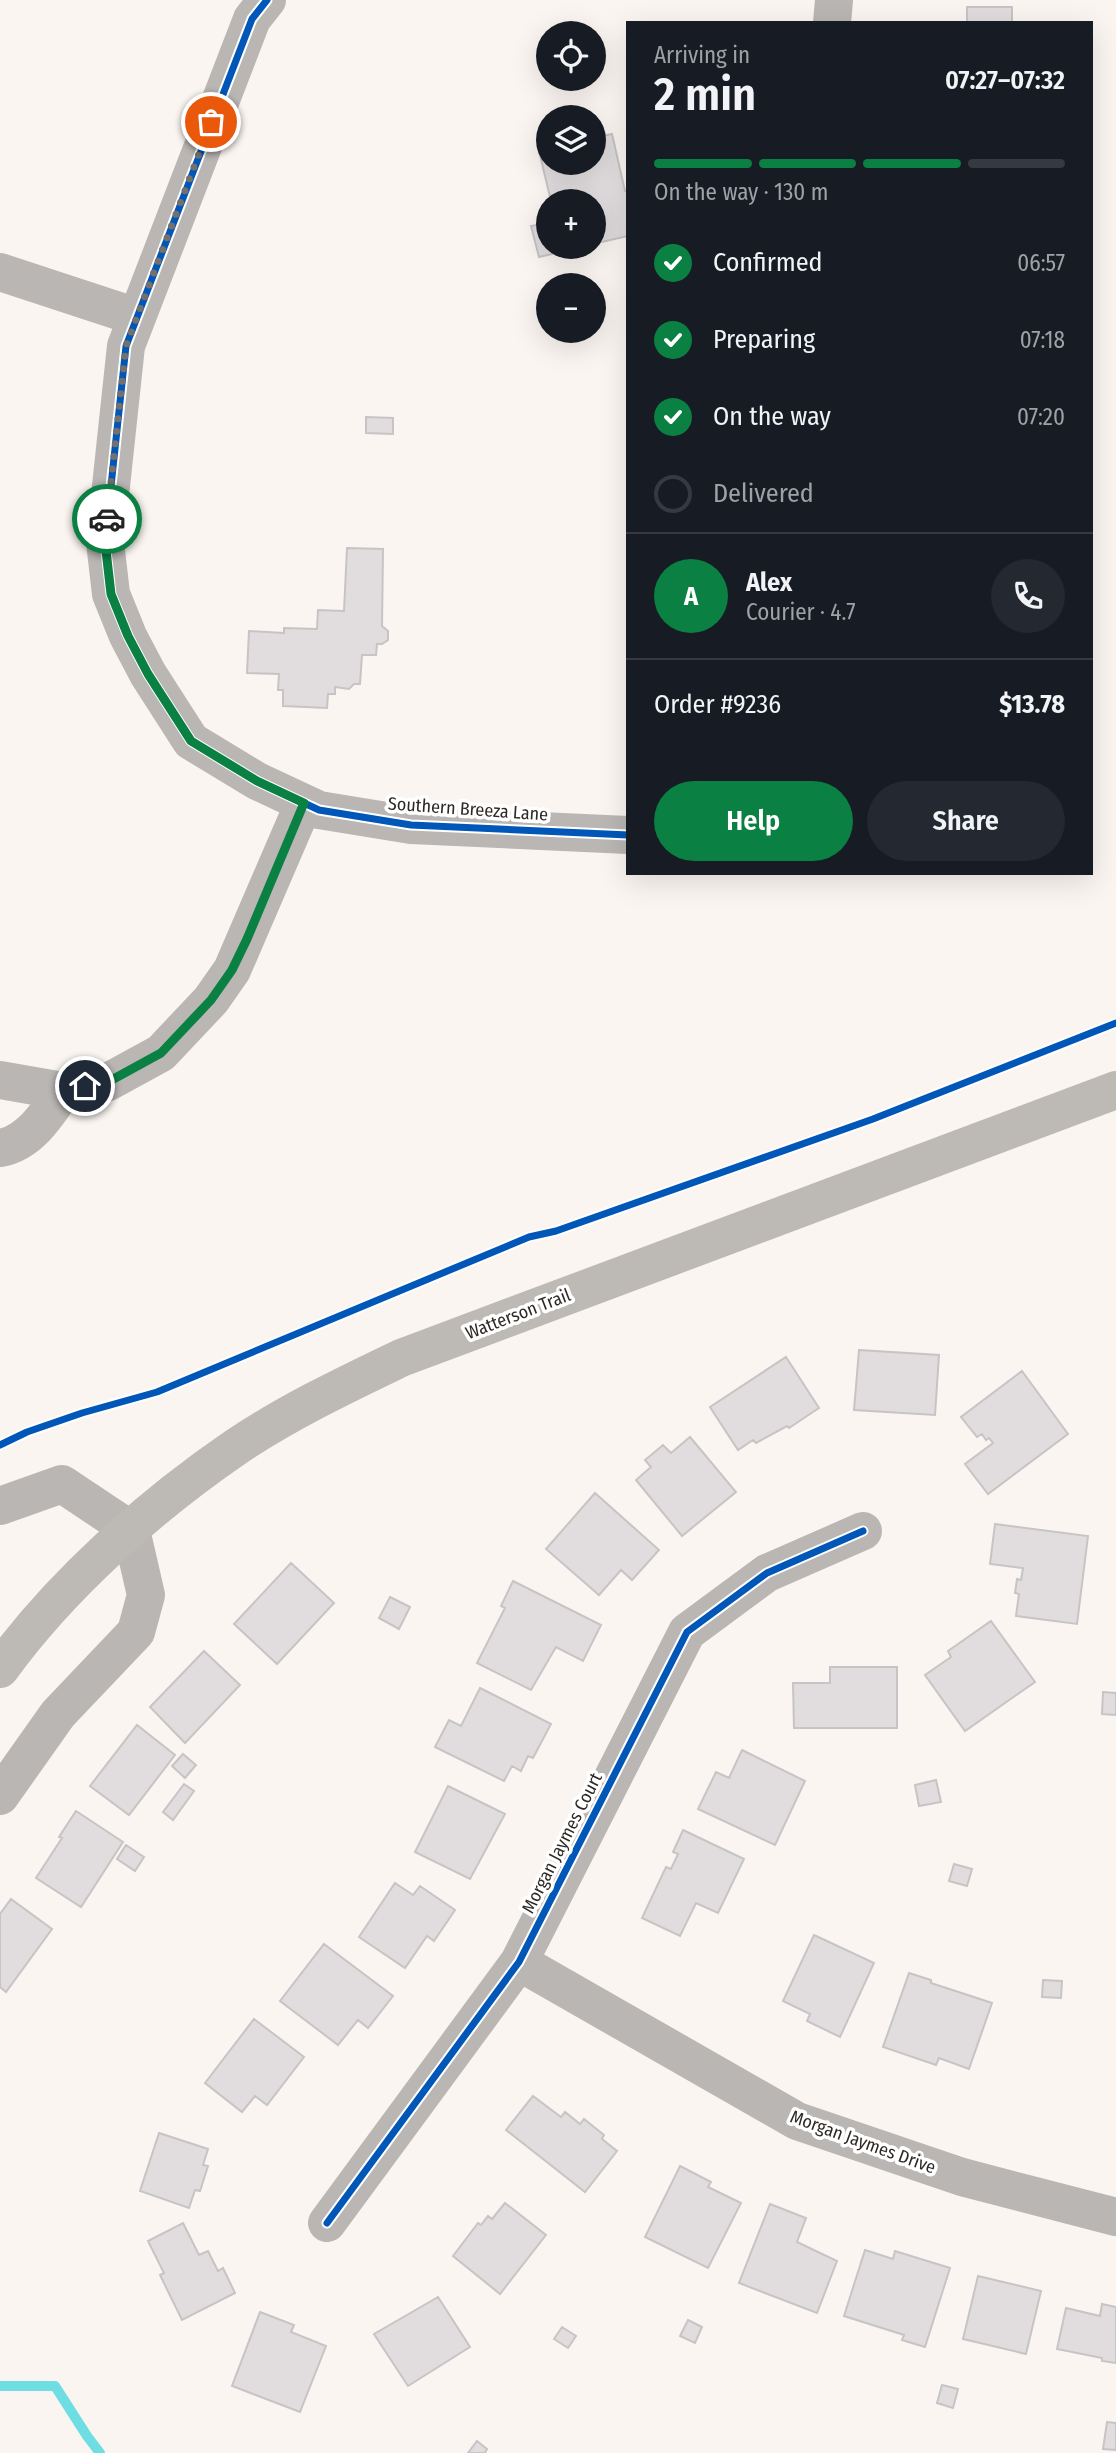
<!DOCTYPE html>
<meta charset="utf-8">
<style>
:root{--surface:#171b24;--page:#242831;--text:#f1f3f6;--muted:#9ea1a6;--line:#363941;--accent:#0b8043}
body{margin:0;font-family:"Fira Sans Condensed",sans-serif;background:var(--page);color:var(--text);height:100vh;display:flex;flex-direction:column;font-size:26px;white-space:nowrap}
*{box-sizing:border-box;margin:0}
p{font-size:23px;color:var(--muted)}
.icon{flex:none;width:38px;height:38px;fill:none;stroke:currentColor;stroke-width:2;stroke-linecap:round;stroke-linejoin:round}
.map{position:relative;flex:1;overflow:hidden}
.sheet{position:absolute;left:626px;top:21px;width:467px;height:854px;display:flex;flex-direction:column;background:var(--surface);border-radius:0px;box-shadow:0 7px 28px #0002}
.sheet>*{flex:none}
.tools{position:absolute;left:536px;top:21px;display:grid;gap:14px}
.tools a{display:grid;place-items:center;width:70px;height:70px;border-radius:50%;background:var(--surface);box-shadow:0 7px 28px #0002;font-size:35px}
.pin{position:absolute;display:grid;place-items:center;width:60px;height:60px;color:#fff;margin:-30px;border:4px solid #fff;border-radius:50%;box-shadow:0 2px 7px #0007}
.courier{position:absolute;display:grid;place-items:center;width:70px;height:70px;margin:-35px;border:5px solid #0b8043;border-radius:50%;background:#fff;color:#222;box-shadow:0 2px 9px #0007}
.overview em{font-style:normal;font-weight:600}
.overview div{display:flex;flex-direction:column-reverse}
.overview{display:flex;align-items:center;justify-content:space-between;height:119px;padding:0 28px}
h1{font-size:46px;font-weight:600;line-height:52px}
.bar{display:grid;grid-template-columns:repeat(4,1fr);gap:10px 7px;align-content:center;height:84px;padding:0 28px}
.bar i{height:9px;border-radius:5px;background:var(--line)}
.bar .current{background:var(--accent)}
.bar p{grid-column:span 4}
.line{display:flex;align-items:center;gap:18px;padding:0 28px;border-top:2px solid var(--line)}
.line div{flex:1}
.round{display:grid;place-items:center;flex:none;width:74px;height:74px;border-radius:37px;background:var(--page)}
ol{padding:0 28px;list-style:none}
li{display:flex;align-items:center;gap:21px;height:77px}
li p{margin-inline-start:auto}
li .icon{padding:7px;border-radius:50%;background:var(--accent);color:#fff;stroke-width:4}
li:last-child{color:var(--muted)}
li i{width:38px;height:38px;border:4px solid var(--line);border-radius:50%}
.action{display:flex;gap:14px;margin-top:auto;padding:14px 28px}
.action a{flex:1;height:80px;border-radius:42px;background:var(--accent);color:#fff;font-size:28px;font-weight:600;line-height:80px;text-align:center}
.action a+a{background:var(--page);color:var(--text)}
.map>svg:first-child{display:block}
</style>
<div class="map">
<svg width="1116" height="2453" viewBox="0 0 1116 2453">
<rect width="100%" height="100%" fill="#faf5f0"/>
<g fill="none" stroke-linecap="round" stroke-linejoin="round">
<path stroke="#6edee2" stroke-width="10" d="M0,2386h55l32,50 13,17"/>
</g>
<path fill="#e1ddde" stroke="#c7c4c5" stroke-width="2" d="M967,7h45v16h-45z
M612,134l13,57 3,-1v46l-35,8v-43h-42l-12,-50 9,-2v14h45v-25z
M548,223v24h34l-43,10 -8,-31z
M366,417l27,1v16l-27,-1z
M347,548l36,1 -1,77 6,5v9l-6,4h-5l-1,11h-14l-2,29h-6l-5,5 -14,-2v7h-7l-1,14 -44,-2v-16h-5l1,-16 -32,-1 2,-42 35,2v-5l33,1 1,-19 26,1z
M859,1350l80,5 -4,60 -81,-5z
M786,1357l33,51 -30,20 -2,-2 -31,17 -3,-3 -15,10 -28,-43z
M1022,1371l46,63 -80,60 -23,-30 28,-21 -4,-5 -3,2 -4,-6 -5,3 -16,-20z
M690,1437l46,55 -54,44 -46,-56 15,-13 -6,-7 18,-15 8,8z
M595,1493l64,57 -27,30 -11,-10 -22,25 -53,-46z
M995,1524l93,12 -11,88 -61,-8 3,-22 -4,-1 2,-14 4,1 2,-12 -33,-4z
M291,1563l43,40 -57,61 -43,-40z
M513,1581l88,44 -18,36 -27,-14 -25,43 -54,-27 28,-55 -4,-2z
M390,1597l20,10 -11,22 -20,-11z
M991,1621l44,61 -70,49 -40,-56 26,-18 -3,-6z
M204,1651l36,34 -55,58 -35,-36z
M830,1667h67v61h-103l-1,-45h37z
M480,1688l71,36 -18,34 -5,-2 -7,15 -9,-5 -8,15 -69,-34 14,-27 12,6z
M1103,1692l13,1v22l-14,-1z
M137,1725l38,30 -46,60 -39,-29z
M742,1750l63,31 -30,64 -77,-36 18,-37 13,6z
M183,1754l13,11 -11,13 -13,-12z
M936,1780l5,22 -22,4 -4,-21z
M184,1784l10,7 -21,29 -10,-8z
M448,1786l57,28 -35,65 -55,-27z
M76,1811l47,31 -42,65 -45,-29 26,-40 -3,-1z
M683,1830l61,29 -26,54 -22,-10 -16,33 -38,-18 24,-51 5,2 7,-15 -5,-2z
M126,1845l18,12 -9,14 -18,-12z
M954,1864l18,5 -5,17 -18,-5z
M395,1883l18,12 7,-9 35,24 -21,31 -7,-5 -22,32 -46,-31z
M11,1899l41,30 -46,63 -6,-5v-73z
M814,1935l60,28 -34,74 -33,-16 3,-7 -27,-13z
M324,1944l69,52 -25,32 -10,-8 -20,25 -58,-44z
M909,1973l22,7v3l61,20 -23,66 -30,-11 -3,7 -53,-18z
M1043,1980l19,1 -1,17 -19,-1z
M254,2019l50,38 -37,48 -12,-9 -13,16 -37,-29z
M533,2096l28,21 4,-5 15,12 4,-5 20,16 -2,4 15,12 -32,41 -79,-62z
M159,2133l49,16 -5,16 5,1 -8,25 -5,-1 -6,18 -49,-17z
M680,2166l31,16 -3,5 33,16 -33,65 -63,-31z
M505,2203l41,32 -46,59 -47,-38 25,-33 3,2 7,-9 4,3z
M770,2204l36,14 -9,24 40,19 -20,52 -78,-30z
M183,2223l16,32 9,-4 10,20 5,-3 12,25 -53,27 -22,-45 4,-2 -16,-32z
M865,2250l28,9 2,-8 55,17 -25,79 -23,-7 2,-5 -60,-19z
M978,2276l63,15 -15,63 -63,-15z
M438,2297l32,50 -62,39 -34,-52z
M1102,2304l14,3v56l-14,-2v-3l-45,-9 9,-41 34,8z
M260,2312l34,13 -3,7 35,14 -26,66 -68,-26z
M688,2320l14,7 -7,16 -15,-7z
M562,2327l14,9 -8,12 -14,-9z
M942,2385l16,4 -5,19 -16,-5z
M1107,2422l9,1v27l-13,-1z
M477,2441l10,8 -2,4h-17z"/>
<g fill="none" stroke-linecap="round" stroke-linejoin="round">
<path stroke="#b9b6b4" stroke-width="38" d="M267,0l-15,19 -126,327 -21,196 6,52 17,42 20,38 43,67 66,40 62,29 92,15 217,10
M832,23l2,-23
M0,272l137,45
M0,1080l63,11 45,-9 53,-29 50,-53 21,-30 72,-167
M0,1148c29,-5 47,-33 63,-57
M0,1506l62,-22 69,46 15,65 -10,37 -78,82 -58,82
M519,1962l278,159 165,56 154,40
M327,2223l192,-261 168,-330 80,-59 96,-42"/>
<path stroke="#bdb9b4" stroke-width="38" d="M0,1669c61,-84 151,-164 236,-222 52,-35 109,-62 165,-89l715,-268"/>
<defs>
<path id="cycleway" d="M267,0l-15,19 -126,327 -21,196 6,52 17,42 20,38 43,67 66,40 62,29 92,15 217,10
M0,1445l27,-13 55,-19 75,-21 372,-155 27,-6 317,-112 243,-96
M327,2223l192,-261 168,-330 80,-59 96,-42"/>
</defs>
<use href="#cycleway" stroke="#fff" stroke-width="11"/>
<use href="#cycleway" stroke="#0057b8" stroke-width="7"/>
</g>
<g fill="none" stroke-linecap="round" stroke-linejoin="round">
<path stroke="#76706c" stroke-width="7" stroke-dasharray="0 12.6" d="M107,519l19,-173 85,-224"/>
<path stroke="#0b8043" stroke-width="9" d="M85,1086l23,-4 53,-29 50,-53 21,-30 15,-31 57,-136 -47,-22 -66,-40 -43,-67 -20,-38 -17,-42 -6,-52 2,-23"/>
</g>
<g text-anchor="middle" stroke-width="7" stroke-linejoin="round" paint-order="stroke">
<g font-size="18" fill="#2f2925" stroke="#fff">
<text transform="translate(468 809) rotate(4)" y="6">Southern Breeza Lane</text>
<text transform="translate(518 1314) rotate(-21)" y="6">Watterson Trail</text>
<text transform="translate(562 1843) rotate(-63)" y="6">Morgan Jaymes Court</text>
<text transform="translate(863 2142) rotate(20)" y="6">Morgan Jaymes Drive</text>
</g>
</g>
</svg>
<div class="tools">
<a><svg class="icon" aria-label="locate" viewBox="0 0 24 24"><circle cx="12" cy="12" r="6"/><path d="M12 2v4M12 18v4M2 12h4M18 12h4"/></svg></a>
<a><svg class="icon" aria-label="layers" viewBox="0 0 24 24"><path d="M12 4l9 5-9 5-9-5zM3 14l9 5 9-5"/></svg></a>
<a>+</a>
<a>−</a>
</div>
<div class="pin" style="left:211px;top:122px;background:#ea580c"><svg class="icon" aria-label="bag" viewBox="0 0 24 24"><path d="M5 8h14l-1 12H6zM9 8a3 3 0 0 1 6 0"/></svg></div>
<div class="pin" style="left:85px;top:1086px;background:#1f2937"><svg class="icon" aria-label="home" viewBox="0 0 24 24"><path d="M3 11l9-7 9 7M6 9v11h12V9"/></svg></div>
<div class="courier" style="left:107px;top:519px"><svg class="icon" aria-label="car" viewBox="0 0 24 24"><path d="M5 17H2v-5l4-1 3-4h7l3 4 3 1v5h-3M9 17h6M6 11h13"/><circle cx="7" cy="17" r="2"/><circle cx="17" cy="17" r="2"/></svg></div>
<section class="sheet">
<div class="overview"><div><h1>2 min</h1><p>Arriving in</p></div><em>07:27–07:32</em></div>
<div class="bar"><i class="current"></i><i class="current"></i><i class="current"></i><i></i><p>On the way · 130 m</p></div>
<ol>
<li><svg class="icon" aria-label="check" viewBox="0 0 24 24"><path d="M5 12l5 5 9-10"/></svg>Confirmed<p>06:57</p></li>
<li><svg class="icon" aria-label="check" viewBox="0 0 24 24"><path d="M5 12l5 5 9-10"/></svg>Preparing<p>07:18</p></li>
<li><svg class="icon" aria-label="check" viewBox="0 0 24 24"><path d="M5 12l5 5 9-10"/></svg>On the way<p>07:20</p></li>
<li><i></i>Delivered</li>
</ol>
<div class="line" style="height:126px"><b class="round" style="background:var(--accent);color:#fff">A</b><div><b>Alex</b><p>Courier · 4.7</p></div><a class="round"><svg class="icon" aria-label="phone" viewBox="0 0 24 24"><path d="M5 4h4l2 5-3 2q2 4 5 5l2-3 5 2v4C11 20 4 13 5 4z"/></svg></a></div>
<div class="line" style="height:91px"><div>Order #9236</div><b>$13.78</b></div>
<div class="action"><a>Help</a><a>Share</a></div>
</section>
</div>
